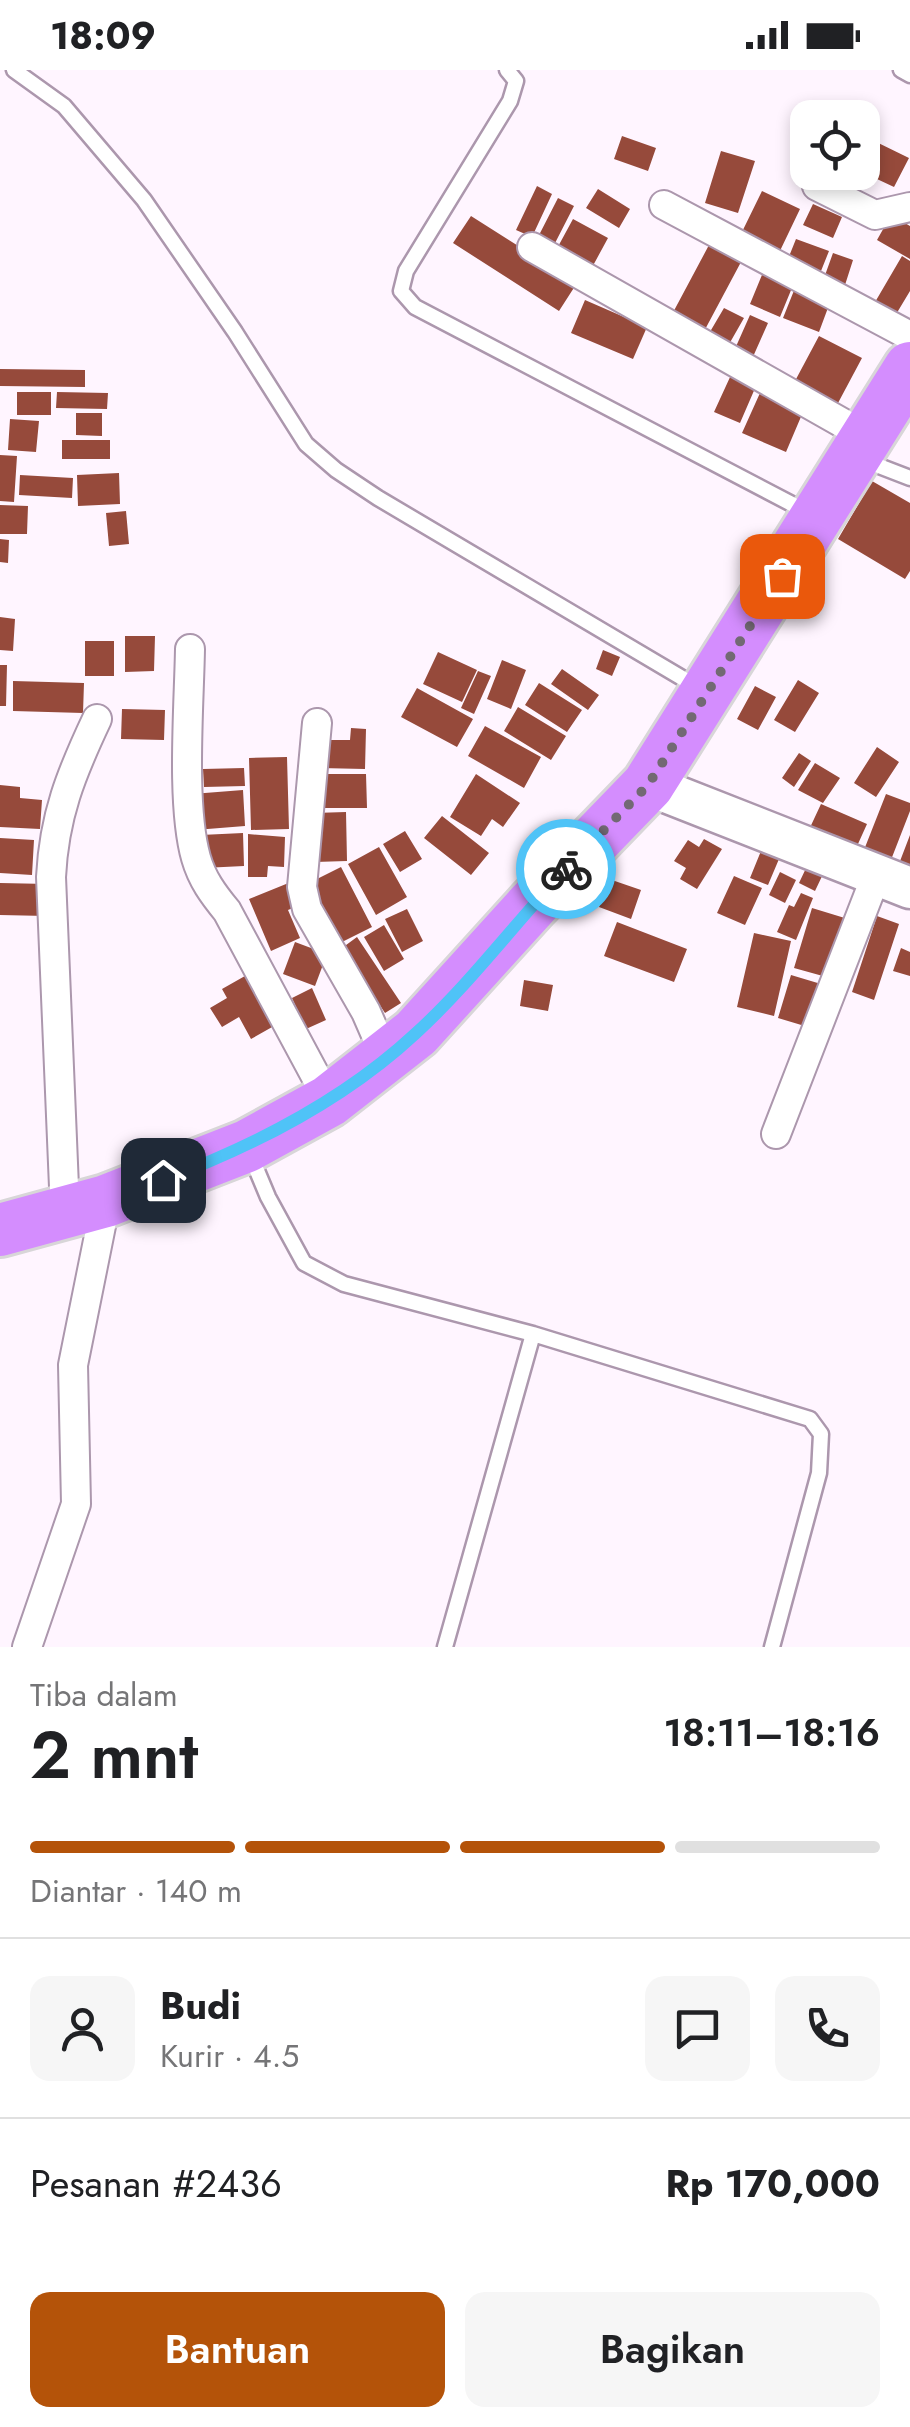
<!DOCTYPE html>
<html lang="id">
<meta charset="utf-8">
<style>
:root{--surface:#fff;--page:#f6f6f6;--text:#202124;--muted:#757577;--line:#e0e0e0;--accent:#b45309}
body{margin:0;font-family:Jost,sans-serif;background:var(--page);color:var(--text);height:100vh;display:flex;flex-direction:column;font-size:38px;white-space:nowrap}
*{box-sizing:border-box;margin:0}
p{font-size:32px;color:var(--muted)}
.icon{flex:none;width:55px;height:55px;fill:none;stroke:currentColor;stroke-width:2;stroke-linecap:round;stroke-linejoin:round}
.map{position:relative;height:1577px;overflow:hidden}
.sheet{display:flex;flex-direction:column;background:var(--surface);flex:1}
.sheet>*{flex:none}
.buttons{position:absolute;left:790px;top:30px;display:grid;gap:20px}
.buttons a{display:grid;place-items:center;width:90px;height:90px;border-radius:20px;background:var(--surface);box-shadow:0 5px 15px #0003;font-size:50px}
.pin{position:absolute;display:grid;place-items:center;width:85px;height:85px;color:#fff;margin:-42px;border-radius:20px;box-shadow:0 5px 15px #0006}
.courier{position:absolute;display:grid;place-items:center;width:100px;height:100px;margin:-50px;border:8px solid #4fc3f7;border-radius:50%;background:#fff;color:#222;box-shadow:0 2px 12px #0007}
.overview em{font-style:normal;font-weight:600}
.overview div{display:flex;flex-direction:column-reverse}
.overview{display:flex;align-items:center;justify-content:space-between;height:170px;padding:0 30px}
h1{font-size:65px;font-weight:600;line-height:75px}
.bar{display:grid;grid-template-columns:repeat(4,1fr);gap:15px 10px;align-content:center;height:120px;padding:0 30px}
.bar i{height:12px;border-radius:8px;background:var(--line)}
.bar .on{background:var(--accent)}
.bar p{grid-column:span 4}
.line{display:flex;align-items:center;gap:25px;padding:0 30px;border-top:2px solid var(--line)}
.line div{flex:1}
.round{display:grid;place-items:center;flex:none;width:105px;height:105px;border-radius:20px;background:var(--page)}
.action{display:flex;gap:20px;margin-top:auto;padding:20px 30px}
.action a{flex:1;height:115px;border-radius:20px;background:var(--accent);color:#fff;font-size:40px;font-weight:600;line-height:115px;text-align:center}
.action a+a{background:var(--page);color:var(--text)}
.status{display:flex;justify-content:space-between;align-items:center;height:70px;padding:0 50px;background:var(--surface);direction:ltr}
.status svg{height:28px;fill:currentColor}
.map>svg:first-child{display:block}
</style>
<div class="status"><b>18:09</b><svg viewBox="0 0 49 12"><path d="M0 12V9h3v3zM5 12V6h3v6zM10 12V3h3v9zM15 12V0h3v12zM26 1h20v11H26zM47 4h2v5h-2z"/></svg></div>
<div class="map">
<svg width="910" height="1577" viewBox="0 0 910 1577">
<rect width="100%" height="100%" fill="#fff5ff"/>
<path fill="#964a3b" d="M862,65l47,23 -15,29 -32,-15z
M622,66l34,12 -8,23 -34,-12z
M721,81l34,10 -17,52 -33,-10z
M835,102h23l-4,12 -21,-8z
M537,116l15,8 -20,43 -16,-7z
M598,119l32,20 -11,19 -33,-20z
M762,121l38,18 -22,46 -38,-19z
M558,128l16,8 -21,41 -16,-8z
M813,134l29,13 -9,21 -30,-13z
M891,145l19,11v33l-33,-19z
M471,146l106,67 -18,28 -106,-68z
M573,149l35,19 -19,35 -35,-19z
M796,169l33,12 -8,20 -33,-12z
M709,175l32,17 -40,75 -32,-17z
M833,183l20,7 -8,25 -21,-7z
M902,186l8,5v30l-18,30 -21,-12z
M766,195l30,13 -16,39 -30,-13z
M797,213l35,14 -13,35 -36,-14z
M585,230l62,27 -14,32 -62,-26z
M724,238l20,10 -20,35 -20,-11z
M750,245l18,8 -16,36 -18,-8z
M819,266l43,22 -24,45 -43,-22z
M0,299l85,1v17l-85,-1z
M731,305l25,11 -16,37 -26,-11z
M17,322h34v23h-34z
M57,322l51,1 -1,16 -51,-1z
M760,323l43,19 -17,40 -44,-19z
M76,343h26v23l-26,-1z
M10,349l29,2 -3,31 -28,-2z
M62,370h48v19h-48z
M0,385l17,1 -3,46 -14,-1z
M119,403l1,31 -42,2 -1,-31z
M20,405l53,3 -1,20 -53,-3z
M872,411l38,22v68l-5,8 -67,-40z
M0,435l28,1 -1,28h-27z
M126,441l3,33 -20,2 -3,-33z
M0,469l9,1 -1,23 -8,-1z
M0,547l15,2 -2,32 -13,-1z
M125,566h30l-1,35 -29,1z
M85,571h29v35h-29z
M603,580l17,7 -8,19 -16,-7z
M438,582l39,18 -15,32 -39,-18z
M502,590l24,10 -15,39 -24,-10z
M0,595h7l-1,41h-6z
M562,599l37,26 -11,15 -37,-26z
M478,601l13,5 -17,38 -13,-6z
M798,610l21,13 -24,39 -21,-12z
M13,611l71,2 -1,30 -70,-2z
M539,613l43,27 -15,22 -42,-27z
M755,616l21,11 -18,33 -21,-11z
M417,618l56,31 -16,28 -56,-30z
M518,637l48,29 -15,24 -47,-29z
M122,639l43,1 -1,30 -43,-1z
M485,656l56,31 -17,31 -56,-32z
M351,658l15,1 -1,40 -45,-1v-28h30z
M877,677l22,15 -23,35 -22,-14z
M799,683l12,8 -17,26 -12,-9z
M287,687l2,72 -38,1 -2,-72z
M815,693l25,15 -17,25 -25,-13z
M244,698l1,18 -41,1 -1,-18z
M320,704h46l1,34h-47z
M476,704l44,29 -17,24 -11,-8 -11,17 -31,-19z
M0,715l20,2v11l22,2 -2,29 -40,-2z
M243,720l2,36 -50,4 -3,-36z
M886,724l24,9v8l-21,54 -27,-10z
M821,734l46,20 -14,31 -46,-21z
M346,742l1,49 -32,1 -1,-49z
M442,746l47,37 -18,22 -47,-37z
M405,761l17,28 -22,13 -17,-28z
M243,763l1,33 -41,2 -2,-33z
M248,764l37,3 -1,30 -16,-1 -1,11h-19z
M910,765v39l-13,-5z
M0,768l34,2 -2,35 -32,-2z
M704,769l18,10 -25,40 -17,-10 6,-11 -12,-7 14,-21 11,7z
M379,777l28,50 -31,18 -28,-51z
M761,781l18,8 -11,26 -18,-7z
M808,794l16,8 -9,19 -16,-8z
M341,797l31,60 -36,18 -31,-60z
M780,802l16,8 -11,23 -16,-8z
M734,806l28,12 -17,37 -28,-12z
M609,809l32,11 -10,29 -32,-12z
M291,812l9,23 -12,5 12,28 -29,13 -22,-52z
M0,813l48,1 -1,32 -47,-1z
M801,823l12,5 -17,42 -19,-8 12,-27 5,2z
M812,838l36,11 -18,59 -36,-10z
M407,839l16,32 -21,11 -17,-33z
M877,846l22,8 -25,76 -22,-8z
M617,852l70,27 -13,33 -70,-26z
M384,855l20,34 -20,12 -20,-34z
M754,863l37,8 -17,75 -37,-9z
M357,867l44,66 -16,10 -43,-65z
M295,872l32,12 -12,32 -32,-12z
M901,878l9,4v24l-17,-5z
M252,902l29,50 -30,17 -12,-22 -17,10 -12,-19 17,-10 -5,-9z
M791,905l30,9 -13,43 -30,-9z
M524,910l29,5 -5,26 -28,-5z
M312,918l14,32 -20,9 -14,-31z"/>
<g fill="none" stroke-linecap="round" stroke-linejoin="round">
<defs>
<path id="lane" d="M14,0l50,36 80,94 91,132 71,112 30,26 42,28 321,190
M507,0l9,11 -6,20 -104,170 -5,20 14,16 394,206
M901,0l9,5
M866,391l44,17
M250,1084l18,43 36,66 40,21 189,50 277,85 11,15 -2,39 -47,174
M445,1577l88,-313"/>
<path id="street" d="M817,116l58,29 35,-8
M664,135l246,131
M532,177l337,191
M190,579c-1,57 -9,156 6,209 6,21 17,36 31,53l102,190
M317,653l-15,164 5,22 59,103 20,46
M776,1064l100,-258
M65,1141l-14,-334c3,-61 20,-103 46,-158
M27,1577l49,-143 -3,-139 33,-164"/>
<path id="secondary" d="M648,715l262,103"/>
<path id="highway" d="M0,1160l106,-29 141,-55 82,-45 87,-68 117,-129 115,-119 262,-417"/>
</defs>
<use href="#lane" stroke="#ac97ad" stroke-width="19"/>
<use href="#street" stroke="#ac97ad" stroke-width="32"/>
<use href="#secondary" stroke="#ac97ad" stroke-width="45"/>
<use href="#highway" stroke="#d8d6d8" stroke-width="58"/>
<use href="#lane" stroke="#fff" stroke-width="14"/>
<use href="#street" stroke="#fff" stroke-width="28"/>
<use href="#secondary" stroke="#fff" stroke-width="40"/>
<use href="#highway" stroke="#d48dfe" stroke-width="52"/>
</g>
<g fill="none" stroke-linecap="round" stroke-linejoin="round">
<path stroke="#726973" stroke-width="10" stroke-dasharray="0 18" d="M566,799l82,-84 134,-209"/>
<path stroke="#4fc3f7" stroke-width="12" d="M163,1110c91,-34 180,-79 252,-146 55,-50 100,-111 151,-165"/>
</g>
</svg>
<div class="buttons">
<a><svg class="icon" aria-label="locate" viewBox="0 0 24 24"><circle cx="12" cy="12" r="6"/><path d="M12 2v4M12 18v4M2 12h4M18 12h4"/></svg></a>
</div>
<div class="pin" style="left:782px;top:506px;background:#ea580c"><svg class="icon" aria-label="bag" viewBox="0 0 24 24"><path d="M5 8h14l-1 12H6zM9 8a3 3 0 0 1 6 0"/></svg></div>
<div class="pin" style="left:163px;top:1110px;background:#1f2937"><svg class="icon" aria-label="home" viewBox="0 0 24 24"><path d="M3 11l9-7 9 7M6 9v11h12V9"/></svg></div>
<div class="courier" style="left:566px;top:799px"><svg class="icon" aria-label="bike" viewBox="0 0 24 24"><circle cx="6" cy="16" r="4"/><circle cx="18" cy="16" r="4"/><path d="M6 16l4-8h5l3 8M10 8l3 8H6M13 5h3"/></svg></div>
</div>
<section class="sheet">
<div class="overview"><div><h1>2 mnt</h1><p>Tiba dalam</p></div><em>18:11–18:16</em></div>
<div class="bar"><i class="on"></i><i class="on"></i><i class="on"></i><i></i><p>Diantar · 140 m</p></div>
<div class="line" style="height:180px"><a class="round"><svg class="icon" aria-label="person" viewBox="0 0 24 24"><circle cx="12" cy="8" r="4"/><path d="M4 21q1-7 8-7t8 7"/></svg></a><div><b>Budi</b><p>Kurir · 4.5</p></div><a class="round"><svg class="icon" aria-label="chat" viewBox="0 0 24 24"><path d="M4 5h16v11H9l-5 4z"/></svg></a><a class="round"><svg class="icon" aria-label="phone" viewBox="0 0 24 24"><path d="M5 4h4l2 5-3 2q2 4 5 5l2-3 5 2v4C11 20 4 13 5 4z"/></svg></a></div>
<div class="line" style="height:130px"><div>Pesanan #2436</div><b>Rp 170,000</b></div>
<div class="action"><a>Bantuan</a><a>Bagikan</a></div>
</section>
